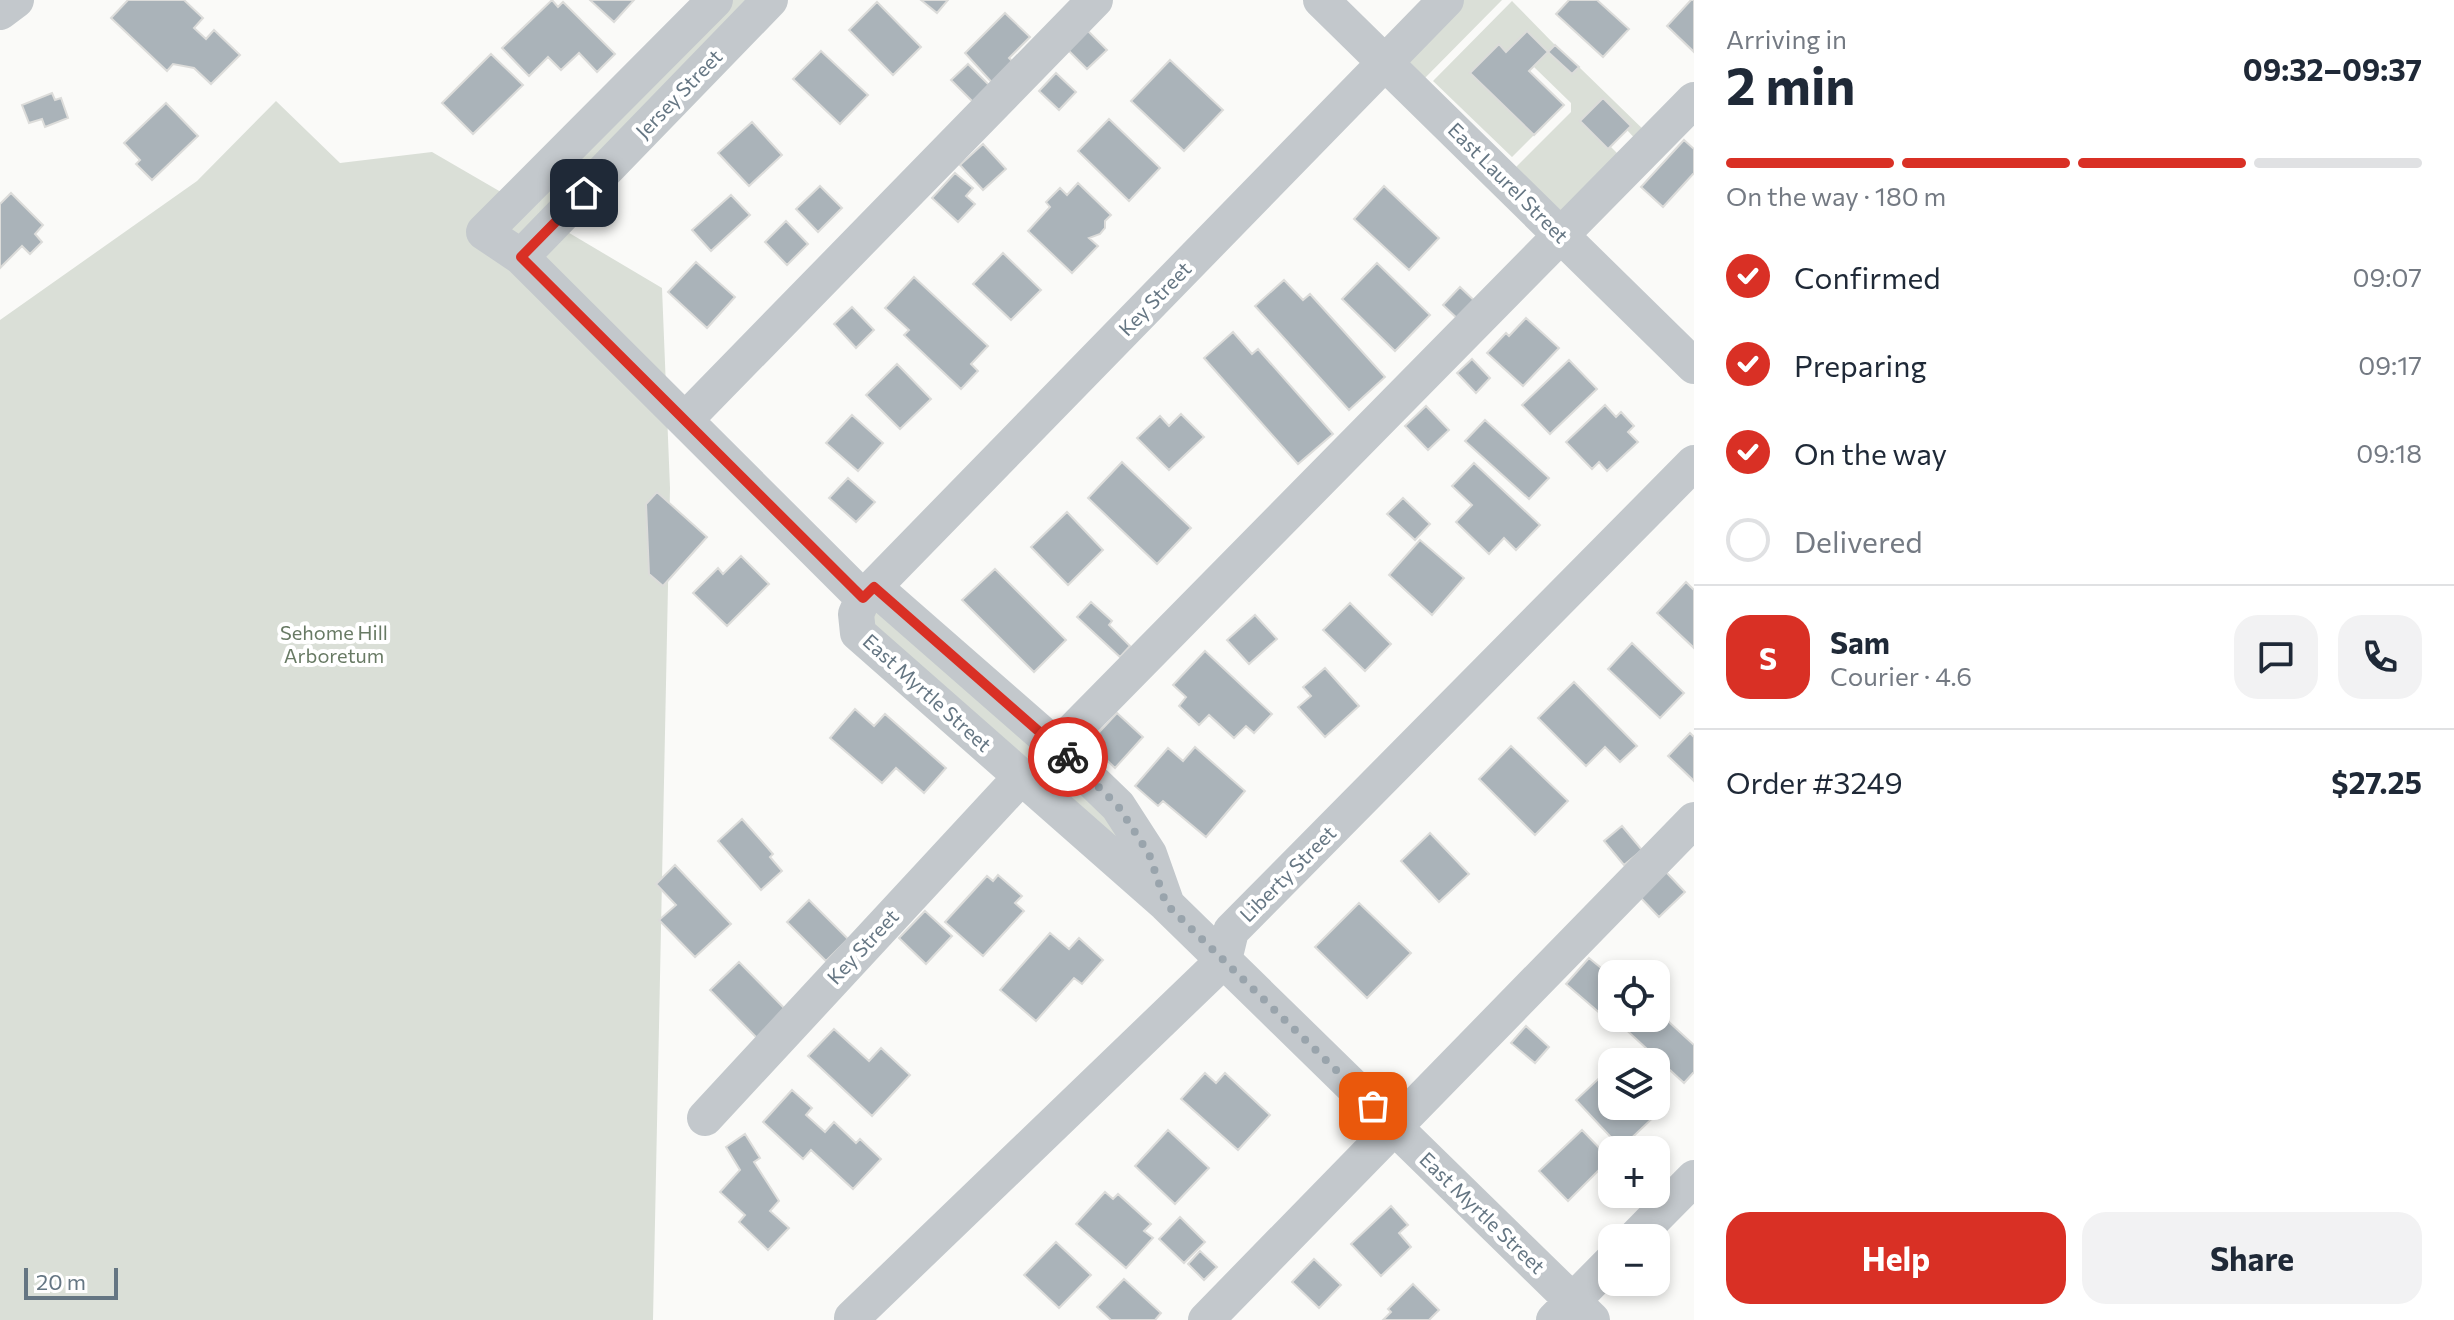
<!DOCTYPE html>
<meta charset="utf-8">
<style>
:root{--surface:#fff;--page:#f2f2f3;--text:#1f2937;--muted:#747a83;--line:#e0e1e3;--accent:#d93025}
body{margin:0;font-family:Commissioner,sans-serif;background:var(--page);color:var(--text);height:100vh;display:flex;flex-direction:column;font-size:30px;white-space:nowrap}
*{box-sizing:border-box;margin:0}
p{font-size:26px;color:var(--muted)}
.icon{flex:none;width:44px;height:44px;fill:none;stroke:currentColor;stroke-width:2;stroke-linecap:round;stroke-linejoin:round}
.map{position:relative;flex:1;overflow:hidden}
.sheet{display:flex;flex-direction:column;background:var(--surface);width:760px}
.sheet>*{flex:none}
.controls{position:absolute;left:1598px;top:960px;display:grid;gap:16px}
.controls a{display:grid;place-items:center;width:72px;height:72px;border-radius:16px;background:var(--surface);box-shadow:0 4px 12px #0003;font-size:40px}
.scale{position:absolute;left:24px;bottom:20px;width:94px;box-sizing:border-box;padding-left:8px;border:4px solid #657683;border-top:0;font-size:22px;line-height:28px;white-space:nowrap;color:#657683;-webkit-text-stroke:6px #fff;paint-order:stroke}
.pin{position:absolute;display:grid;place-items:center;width:68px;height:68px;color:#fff;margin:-34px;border-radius:16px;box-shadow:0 4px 12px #0006}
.courier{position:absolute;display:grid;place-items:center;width:80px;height:80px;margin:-40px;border:6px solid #d93025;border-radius:50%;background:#fff;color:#222;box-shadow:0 2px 10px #0007}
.overview em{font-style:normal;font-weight:700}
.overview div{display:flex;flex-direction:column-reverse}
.overview{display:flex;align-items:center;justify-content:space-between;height:136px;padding:0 32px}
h1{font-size:52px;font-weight:700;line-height:60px}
.bar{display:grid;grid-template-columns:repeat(4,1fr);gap:12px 8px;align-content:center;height:96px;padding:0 32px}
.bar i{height:10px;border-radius:6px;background:var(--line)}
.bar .current{background:var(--accent)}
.bar p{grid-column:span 4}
.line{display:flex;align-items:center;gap:20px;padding:0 32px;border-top:2px solid var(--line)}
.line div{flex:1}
.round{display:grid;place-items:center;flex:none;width:84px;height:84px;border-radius:24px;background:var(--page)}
ol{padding:0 32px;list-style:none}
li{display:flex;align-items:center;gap:24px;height:88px}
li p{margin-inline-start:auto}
li .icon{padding:8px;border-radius:50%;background:var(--accent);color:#fff;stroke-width:4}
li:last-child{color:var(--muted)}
li i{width:44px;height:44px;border:4px solid var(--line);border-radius:50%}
.button{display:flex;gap:16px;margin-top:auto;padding:16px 32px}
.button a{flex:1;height:92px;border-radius:24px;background:var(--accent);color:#fff;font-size:32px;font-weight:700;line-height:92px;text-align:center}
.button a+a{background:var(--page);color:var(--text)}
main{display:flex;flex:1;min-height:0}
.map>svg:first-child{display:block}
</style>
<main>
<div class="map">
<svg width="1694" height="1320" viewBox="0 0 1694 1320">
<rect width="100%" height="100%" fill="#fafaf8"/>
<path fill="#dadfd7" d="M727,0h33l-216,218 118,70 8,200 -17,832h-653v-1000l197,-139 79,-80 64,62 92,-11 93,54z
M1461,0h41l-82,83 -13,-21z
M1512,1l43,44 -6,7 22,22 8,-7 70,68 -9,9 -13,-14 4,-4 -23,23 3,-2 13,13 -58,55 -52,-46 57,-57v-9l-37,-36 14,-16 -21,-20 -21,21 -8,-7 -27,27 63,63 -22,22 -79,-76z
M867,603l225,187 40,70 -262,-228z"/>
<path fill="#aab3b9" stroke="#dcdcda" stroke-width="2" d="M128,0h56l19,18 -9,10 12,11 8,-9 26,25 -29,29 -17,-16 -21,-4 -6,7 -56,-53z
M552,0l6,7 5,-5 52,52 -18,18 -18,-19 -18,17 -13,-13 -19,19 -27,-28z
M590,0h44l-20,22z
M921,0h27l-11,13z
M1569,0h28l32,29 -26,28 -47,-43z
M1691,0h3v52l-27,-26z
M877,2l44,45 -28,28 -44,-45z
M1005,13l25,24 -21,21 8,8 -21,21 -31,-34z
M1087,30l20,20 -20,19 -19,-19z
M1527,31l21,21 -19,19 35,34 -30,30 -64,-62 29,-29 7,8z
M1555,45l24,22 -7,7 -24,-22z
M821,51l47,44 -28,29 -47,-45z
M491,54l32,31 -50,49 -31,-31z
M1170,60l53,50 -39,41 -53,-50z
M968,64l26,26 -16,17 -27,-27z
M1056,73l20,19 -17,18 -20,-19z
M52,93l3,7 6,-2 7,20 -23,9 -3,-8 -13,4 -7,-18z
M1603,98l28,28 -23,23 -28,-28z
M166,103l32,33 -46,44 -16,-16 4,-4 -16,-17z
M1109,119l51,49 -31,33 -51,-50z
M752,122l30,33 -33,31 -31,-33z
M1684,140l10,9v24l-31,34 -22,-20z
M983,144l23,25 -23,21 -23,-25z
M955,173l18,15 -7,8 9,8 -17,18 -26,-24z
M1078,183l33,32 -6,6v7l-5,6 -11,4 9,8 -26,27 -44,-42 22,-24 -4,-5 14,-14 7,7z
M820,186l22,22 -24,24 -22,-23z
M1384,186l55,52 -30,32 -55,-51z
M11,193l32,32 -8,9 7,8 -12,12 -8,-8 -22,22v-64z
M731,195l19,20 -39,36 -19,-21z
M786,221l22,23 -21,21 -22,-23z
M1003,253l38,37 -30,30 -38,-36z
M696,262l39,35 -28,31 -39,-36z
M1377,263l53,52 -35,36 -53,-52z
M914,277l74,69 -17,18 7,7 -17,18 -57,-54 5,-5 -24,-22z
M1284,280l19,20 7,-6 75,83 -36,33 -94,-104z
M1460,287l19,18 -17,18 -19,-18z
M852,307l22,23 -18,18 -22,-24z
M1526,318l33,30 -36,38 -36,-33 19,-20 3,3z
M1233,332l19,22 6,-5 75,85 -35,30 -94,-106z
M1472,359l18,19 -14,15 -19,-20z
M1569,360l28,29 -47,45 -28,-29z
M897,364l34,35 -31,30 -34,-34z
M1605,405l11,12 5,-5 13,14 -6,6 10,10 -31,29 -8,-9 -7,7 -26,-27z
M1426,406l23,24 -21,20 -23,-24z
M1181,414l23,23 -35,33 -32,-32 23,-22 9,10z
M852,415l31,28 -25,28 -32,-28z
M1485,420l64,58 -20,21 -64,-58z
M1122,462l69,66 -34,36 -69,-66z
M1474,463l66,62 -24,25 -12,-12 -15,16 -33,-32 16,-17 -20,-19z
M848,478l27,24 -19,20 -27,-24z
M657,492l50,45 -44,49 -14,-12 -3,-70z
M1403,498l27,26 -15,16 -28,-26z
M1067,512l36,38 -35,35 -37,-38z
M1420,540l44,38 -32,37 -43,-40z
M741,556l28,28 -42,42 -34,-33 25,-25 5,6z
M995,569l71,71 -32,32 -72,-72z
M1686,582l8,8v58l-37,-35z
M1091,602l21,19 -3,4 21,21 -10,11 -43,-40z
M1350,603l41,41 -26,27 -42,-41z
M1255,615l22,24 -28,25 -22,-24z
M1632,643l52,50 -24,25 -52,-49z
M1205,651l67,63 -18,19 -8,-7 -12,12 -25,-23 -10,10 -20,-19 7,-9 -13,-12z
M1325,668l34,38 -34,31 -27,-30 13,-11 -8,-9z
M1574,682l63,64 -17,16 -15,-15 -19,19 -48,-48z
M855,709l19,17 11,-12 61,54 -22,25 -28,-25 -14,15 -52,-45z
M1117,713l26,24 -28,31 -26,-25z
M1690,733l4,4v44l-26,-25z
M1511,746l57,55 -33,34 -56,-56z
M1195,747l50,44 -39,46 -43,-36 -5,5 -23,-20 33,-38 15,13z
M742,819l31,35 -3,3 12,14 -21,19 -43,-49z
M1622,826l20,24 -18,15 -20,-24z
M1430,833l39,41 -30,28 -38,-41z
M675,865l56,59 -36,33 -36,-37 17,-15 -20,-21z
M1666,872l19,20 -26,25 -19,-20z
M998,875l24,21 -7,7 9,8 -41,45 -38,-34 42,-46 6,5z
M809,900l39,39 -22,22 -39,-39z
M1359,903l52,50 -44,45 -52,-51z
M925,911l27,25 -26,28 -27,-26z
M1050,933l19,16 10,-11 24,22 -21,24 -8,-6 -38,43 -36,-31z
M1589,958l23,19 -9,12 9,8v6l-10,12 -36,-31z
M739,962l47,48 -29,28 -47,-48z
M1657,1011l37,34v27l-10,11 -62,-57 7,-8h16l3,3 8,-3z
M1526,1026l23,21 -14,16 -24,-20z
M834,1029l35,32 12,-13 29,27 -38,41 -64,-60z
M1612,1066v40h42l5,6 -38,36 -45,-48z
M1205,1073l11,10 9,-10 45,42 -32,35 -57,-51z
M792,1090l20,18 -6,7 19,17 9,-10 22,21 4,-4 21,20 -28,30 -42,-39 -8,9 -40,-37z
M1168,1130l41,38 -34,36 -40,-38z
M1582,1130l28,29 -42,42 -29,-30z
M745,1134l15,24 -6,4 25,39 -9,10 19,17 -21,22 -29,-28 6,-7 -25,-23 20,-22 -14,-23z
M1105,1192l8,7 5,-5 33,30 -7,7 9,7 -27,30 -50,-44z
M1391,1206l17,19 -9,8 12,14 -30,29 -30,-32z
M1180,1217l25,25 -21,21 -25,-24z
M1056,1242l35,33 -32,33 -35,-33z
M1200,1251l17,16 -13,13 -16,-16z
M1314,1259l27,26 -22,23 -27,-26z
M1124,1279l37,34 -6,7h-44l-14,-13z
M1413,1284l26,26 -10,10h-46l8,-8 -3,-3z"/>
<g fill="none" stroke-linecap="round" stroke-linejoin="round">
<path stroke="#c3c8cc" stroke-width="36" d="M715,0l-231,232 37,25 342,341
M1321,0l373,366
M1446,0l-583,598 -7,16 2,19 308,271 426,416
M0,12l16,-12
M521,257l249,-257
M685,420l410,-420
M874,587l183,160 61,59 31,48 17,48
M1057,747l637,-647
M705,1118l317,-342
M1635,1238l59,-60
M852,1318l372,-358 7,-29 463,-468
M1206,1320l488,-500
M1554,1320l58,-59"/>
</g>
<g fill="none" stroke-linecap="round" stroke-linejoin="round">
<path stroke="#99a4ac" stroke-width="8" stroke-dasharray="0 14.4" d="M1068,757l50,49 31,48 17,50 207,202"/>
<path stroke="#d93025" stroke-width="10" d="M584,193l-63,64 342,341 11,-11 194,170"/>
</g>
<g text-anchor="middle" stroke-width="8" stroke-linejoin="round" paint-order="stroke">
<g font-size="20" fill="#657683" stroke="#fff">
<text transform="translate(679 94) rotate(-46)" y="7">Jersey Street</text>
<text transform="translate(1508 183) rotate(45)" y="7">East Laurel Street</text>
<text transform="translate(1155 299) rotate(-46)" y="7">Key Street</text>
<text transform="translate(927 693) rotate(42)" y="7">East Myrtle Street</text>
<text transform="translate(1288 874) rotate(-45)" y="7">Liberty Street</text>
<text transform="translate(863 947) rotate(-47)" y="7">Key Street</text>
<text transform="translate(1482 1213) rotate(44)" y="7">East Myrtle Street</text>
</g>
<g font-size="20" fill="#687a64" stroke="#fff">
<text x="334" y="640">Sehome Hill<tspan x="334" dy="23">Arboretum</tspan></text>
</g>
</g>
</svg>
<div class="controls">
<a><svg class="icon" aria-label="locate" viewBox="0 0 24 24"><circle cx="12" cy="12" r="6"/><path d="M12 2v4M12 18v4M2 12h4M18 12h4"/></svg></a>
<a><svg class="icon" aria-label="layers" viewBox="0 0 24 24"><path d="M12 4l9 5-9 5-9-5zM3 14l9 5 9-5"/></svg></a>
<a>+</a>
<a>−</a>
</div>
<div class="scale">20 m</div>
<div class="pin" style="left:1373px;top:1106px;background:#ea580c"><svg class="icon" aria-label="bag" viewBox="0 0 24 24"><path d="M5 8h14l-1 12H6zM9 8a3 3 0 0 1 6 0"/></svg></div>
<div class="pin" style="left:584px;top:193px;background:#1f2937"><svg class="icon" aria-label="home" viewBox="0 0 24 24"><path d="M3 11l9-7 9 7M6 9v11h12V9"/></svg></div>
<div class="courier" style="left:1068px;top:757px"><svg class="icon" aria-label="bike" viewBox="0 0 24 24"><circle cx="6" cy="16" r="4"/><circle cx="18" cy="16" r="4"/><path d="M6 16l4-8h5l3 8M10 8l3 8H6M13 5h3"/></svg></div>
</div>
<section class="sheet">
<div class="overview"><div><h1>2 min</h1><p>Arriving in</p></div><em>09:32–09:37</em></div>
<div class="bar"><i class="current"></i><i class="current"></i><i class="current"></i><i></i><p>On the way · 180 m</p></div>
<ol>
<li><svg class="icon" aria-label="check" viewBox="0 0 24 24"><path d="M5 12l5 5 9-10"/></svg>Confirmed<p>09:07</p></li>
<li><svg class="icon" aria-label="check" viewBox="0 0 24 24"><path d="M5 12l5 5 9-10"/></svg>Preparing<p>09:17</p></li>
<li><svg class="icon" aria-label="check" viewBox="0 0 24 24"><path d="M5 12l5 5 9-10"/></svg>On the way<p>09:18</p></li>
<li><i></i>Delivered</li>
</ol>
<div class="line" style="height:144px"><b class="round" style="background:var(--accent);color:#fff">S</b><div><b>Sam</b><p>Courier · 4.6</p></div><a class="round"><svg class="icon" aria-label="chat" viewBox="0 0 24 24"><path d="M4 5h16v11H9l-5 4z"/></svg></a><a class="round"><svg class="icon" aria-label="phone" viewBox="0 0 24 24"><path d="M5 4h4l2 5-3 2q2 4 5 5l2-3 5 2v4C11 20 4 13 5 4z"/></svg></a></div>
<div class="line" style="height:104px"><div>Order #3249</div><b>$27.25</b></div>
<div class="button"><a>Help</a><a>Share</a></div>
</section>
</main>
